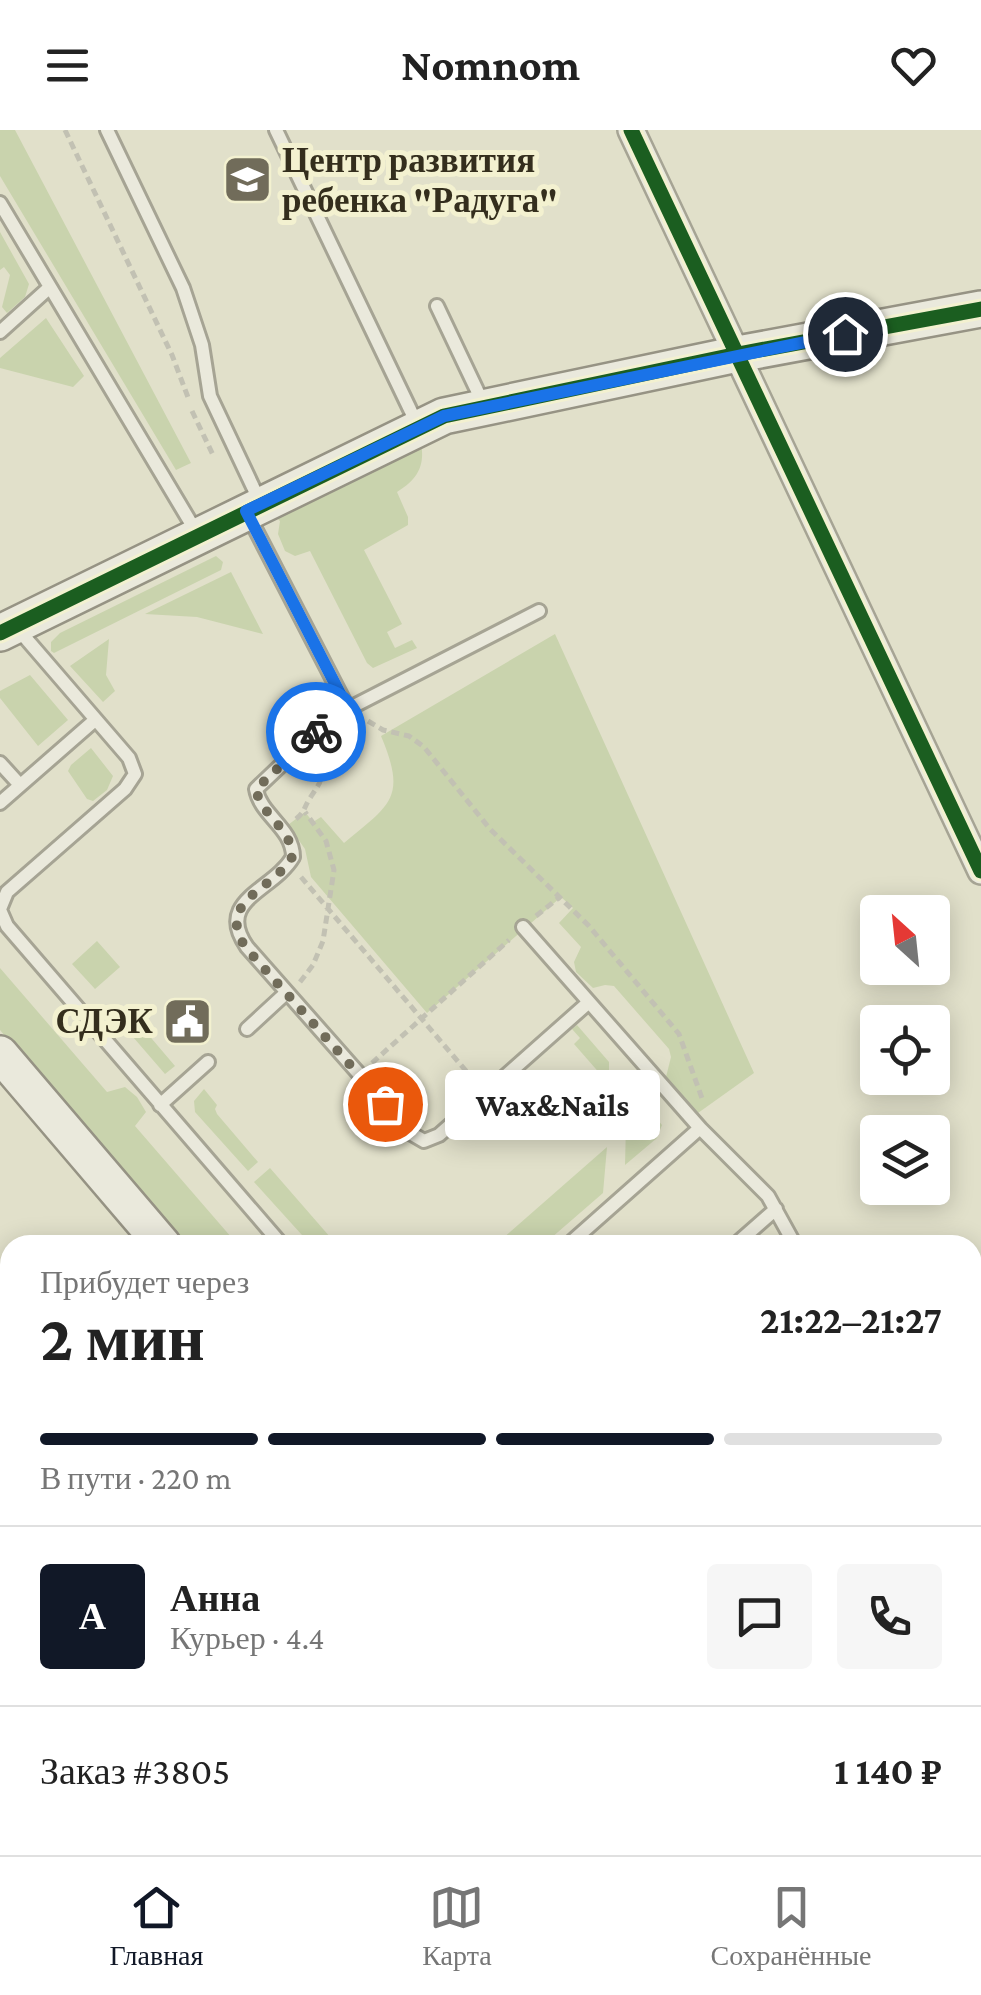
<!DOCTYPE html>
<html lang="ru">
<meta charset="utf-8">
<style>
:root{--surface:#fff;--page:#f6f6f6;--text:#222;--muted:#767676;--line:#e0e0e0;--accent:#111827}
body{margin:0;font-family:"Crimson Pro",serif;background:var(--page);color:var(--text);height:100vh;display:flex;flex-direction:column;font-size:38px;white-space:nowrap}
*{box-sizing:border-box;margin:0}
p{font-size:32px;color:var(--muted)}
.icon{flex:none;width:55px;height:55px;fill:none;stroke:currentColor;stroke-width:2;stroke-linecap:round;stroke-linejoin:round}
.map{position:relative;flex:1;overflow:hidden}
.sheet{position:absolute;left:0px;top:1105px;width:982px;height:620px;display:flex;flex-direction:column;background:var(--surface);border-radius:30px 30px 0 0;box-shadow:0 5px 25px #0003}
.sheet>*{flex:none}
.needle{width:65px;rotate:333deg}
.tools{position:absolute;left:860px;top:765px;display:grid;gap:20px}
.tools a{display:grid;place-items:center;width:90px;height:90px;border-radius:10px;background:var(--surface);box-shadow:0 5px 25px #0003;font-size:50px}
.pin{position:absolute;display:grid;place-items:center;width:85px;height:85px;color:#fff;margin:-42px;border:5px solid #fff;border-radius:50%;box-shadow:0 2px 10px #0007}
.courier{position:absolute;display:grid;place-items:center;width:100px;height:100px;margin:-50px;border:8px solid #1a73e8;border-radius:50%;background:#fff;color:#222;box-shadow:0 2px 12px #0007}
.bubble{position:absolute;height:70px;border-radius:10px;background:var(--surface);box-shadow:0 5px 25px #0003;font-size:32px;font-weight:700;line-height:70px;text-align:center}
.headline em{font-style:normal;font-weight:700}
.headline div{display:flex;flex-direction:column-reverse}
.headline{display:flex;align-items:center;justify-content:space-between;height:170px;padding:0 40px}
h1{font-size:65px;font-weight:700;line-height:75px}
.bar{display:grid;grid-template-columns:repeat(4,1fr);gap:15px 10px;align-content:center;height:120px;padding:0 40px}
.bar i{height:12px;border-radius:8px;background:var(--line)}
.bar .current{background:var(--accent)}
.bar p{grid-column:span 4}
.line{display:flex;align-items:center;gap:25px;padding:0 40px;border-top:2px solid var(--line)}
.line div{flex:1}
.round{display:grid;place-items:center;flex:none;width:105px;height:105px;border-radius:10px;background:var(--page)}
header{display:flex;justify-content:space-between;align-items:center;height:130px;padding:0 40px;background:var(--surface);font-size:45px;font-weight:700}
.menu{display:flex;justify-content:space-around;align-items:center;height:140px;border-top:2px solid var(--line);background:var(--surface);font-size:28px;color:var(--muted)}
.menu a{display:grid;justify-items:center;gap:5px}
.menu .current{color:var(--accent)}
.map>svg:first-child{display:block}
</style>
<header><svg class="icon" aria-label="menu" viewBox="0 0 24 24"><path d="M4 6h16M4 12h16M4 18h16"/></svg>Nomnom<svg class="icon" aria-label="heart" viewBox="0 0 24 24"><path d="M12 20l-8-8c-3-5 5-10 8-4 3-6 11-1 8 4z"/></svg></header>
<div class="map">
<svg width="981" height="1725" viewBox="0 0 981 1725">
<rect width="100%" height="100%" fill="#e1e0ca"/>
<path fill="#c9d3ad" d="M0,0h15l176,333 -15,7 -176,-294z
M0,102l29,52 -4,13 -18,16 -5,-6 8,-32 -6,-8 -4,3z
M46,188l38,58 -11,11 -73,-19v-10z
M418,297c7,30 8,47 -21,65l11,25v8l-44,25 38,74 -15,8 8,16 17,-8 5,8 -44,20 -6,-5 -57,-112 -15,5 -10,-5 -7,-17 2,-13 -19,-17z
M216,426l7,6 -2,8 -167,83 -3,-2v-9l9,-9z
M231,442l32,62 -66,-17 -52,-3z
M555,504l199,439 -56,40 -6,-2 -26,-34 5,-20 -2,-8 -55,-63 -9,-1 -12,3 -17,-16 -2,-10 7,-15 -22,-24 14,-15 -12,-11 -134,116 -116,-136 -6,-28 -17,-24 17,-13 8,10 8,-5 23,26c47,-39 63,-45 37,-107z
M109,509l-3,36 9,16 -12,11 -33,-36z
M30,545l38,45 -30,26 -38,-48v-7z
M91,618l22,28 -6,14 -14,11 -6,-2 -19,-28 3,-6z
M97,811l23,26 -25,22 -23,-25z
M0,838l107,124 18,-5 12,10 9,15 -11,14 103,119h-54l-162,-188 -22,-27z
M124,876l51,60 -10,8 -51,-59z
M577,895l32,37v22l-35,-40 6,-6 -8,-9z
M627,953l35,42 -5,13 -32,27z
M204,959l13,16 -2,4 2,5 41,48 -10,9 -53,-59 -1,-11z
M607,1017l-4,46 -60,52h-48z
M270,1038l67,77h-26l-57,-63z"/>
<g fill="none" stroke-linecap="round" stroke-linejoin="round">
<defs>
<path id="lane" d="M107,0l76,158 19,57 8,51 51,108
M276,0l141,294
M0,73l198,332
M437,176l46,97
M0,202l50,-45
M247,383l101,196 191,-98
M348,579l-31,22 -61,58c4,26 37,39 37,68 -20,34 -79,43 -46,90l165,187 12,7 15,-6 150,-133
M0,633l20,22
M0,673l95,-83
M0,779l7,-17 118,-103 10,-15 -6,-16 -112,-130
M0,780l7,16 275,319
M523,797l177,201 -132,117
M247,899l39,-36
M160,975l48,-43
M700,998l68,68 27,49
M735,1115l41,-36
M972,1588l9,6
M834,1715l9,10"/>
<path id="street" d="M631,0l350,741
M0,1173l10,11
M0,1578l10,12
M115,1715l8,10
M247,1725l13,-10"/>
<path id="secondary" d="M0,503l444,-217 294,-62 243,-45
M0,924l163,191
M683,1715l8,10"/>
</defs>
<use href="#lane" stroke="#a6a494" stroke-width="18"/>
<use href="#street" stroke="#a6a494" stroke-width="30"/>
<use href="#secondary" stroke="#969384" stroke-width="40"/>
<path stroke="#c2c1b3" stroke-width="5" stroke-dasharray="8 5" stroke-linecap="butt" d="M65,0l107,225 17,45
M192,281l21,44
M368,591l15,9 26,6 15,11 66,82 99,97 90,108 24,67
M296,689c9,-7 8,-12 14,-21 10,-16 17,-20 4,-37
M301,747l171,201
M536,786l25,-20
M300,852l13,-17 10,-24 11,-71 -8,-29 -21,-29
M372,933l137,-123
M873,1715l10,10"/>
<use href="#lane" stroke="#eae9dc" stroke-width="12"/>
<use href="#street" stroke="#eae9dc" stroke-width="25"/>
<use href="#secondary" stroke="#eae9dc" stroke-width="35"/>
<defs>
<path id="cycleway" d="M631,0l350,741
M0,503l444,-217 294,-62 243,-45"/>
</defs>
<use href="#cycleway" stroke="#f3f1d0" stroke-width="21"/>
<use href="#cycleway" stroke="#1b5e20" stroke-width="15"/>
</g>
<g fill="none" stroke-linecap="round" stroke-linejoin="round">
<path stroke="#716c5a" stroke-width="10" stroke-dasharray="0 18" d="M316,602l-60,57c4,26 37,40 36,68 -19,34 -78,43 -46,91l139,156"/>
<path stroke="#1a73e8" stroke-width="12" d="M316,602l32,-23 -102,-198 198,-95 401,-82"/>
</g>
<defs>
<symbol id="school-square" viewBox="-11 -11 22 22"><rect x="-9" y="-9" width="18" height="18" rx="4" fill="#716c5a" stroke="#f3f1d0"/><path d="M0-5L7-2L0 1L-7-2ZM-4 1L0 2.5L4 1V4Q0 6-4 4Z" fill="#fff"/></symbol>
<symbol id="civic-square" viewBox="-11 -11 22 22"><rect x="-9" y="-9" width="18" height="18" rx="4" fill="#716c5a" stroke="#f3f1d0"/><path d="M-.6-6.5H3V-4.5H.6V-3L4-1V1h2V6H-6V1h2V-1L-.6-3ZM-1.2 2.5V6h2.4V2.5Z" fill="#fff"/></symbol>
</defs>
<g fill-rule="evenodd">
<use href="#school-square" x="220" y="22" width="55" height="55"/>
<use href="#civic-square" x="160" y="864" width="55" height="55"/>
</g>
<g text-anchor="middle" stroke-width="10" stroke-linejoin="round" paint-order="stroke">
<g font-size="35" font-weight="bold" fill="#342e1d" stroke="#f3f1d0" text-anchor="start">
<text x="282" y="42">Центр развития<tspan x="282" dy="40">ребенка "Радуга"</tspan></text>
<text x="153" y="903" text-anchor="end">СДЭК</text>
</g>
</g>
</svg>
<div class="tools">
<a><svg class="needle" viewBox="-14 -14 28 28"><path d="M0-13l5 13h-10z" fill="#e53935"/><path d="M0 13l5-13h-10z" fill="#767676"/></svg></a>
<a><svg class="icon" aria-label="locate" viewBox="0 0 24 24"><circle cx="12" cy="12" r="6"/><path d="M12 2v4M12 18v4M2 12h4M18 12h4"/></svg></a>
<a><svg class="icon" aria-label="layers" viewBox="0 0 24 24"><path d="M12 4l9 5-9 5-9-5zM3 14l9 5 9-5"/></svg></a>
</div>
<div class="pin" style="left:385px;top:974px;background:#ea580c"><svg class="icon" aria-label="bag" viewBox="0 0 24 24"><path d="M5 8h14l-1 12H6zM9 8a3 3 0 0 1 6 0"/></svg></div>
<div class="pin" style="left:845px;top:204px;background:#1f2937"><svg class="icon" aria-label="home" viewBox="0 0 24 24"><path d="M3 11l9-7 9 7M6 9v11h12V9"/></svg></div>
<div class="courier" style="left:316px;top:602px"><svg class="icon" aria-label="bike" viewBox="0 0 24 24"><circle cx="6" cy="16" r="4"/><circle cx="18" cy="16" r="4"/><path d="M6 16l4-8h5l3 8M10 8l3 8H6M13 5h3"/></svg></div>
<div class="bubble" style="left:445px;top:940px;width:215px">Wax&amp;Nails</div>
<section class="sheet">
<div class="headline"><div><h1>2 мин</h1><p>Прибудет через</p></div><em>21:22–21:27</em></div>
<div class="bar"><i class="current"></i><i class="current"></i><i class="current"></i><i></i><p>В пути · 220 m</p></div>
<div class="line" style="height:180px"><b class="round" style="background:var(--accent);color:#fff">А</b><div><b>Анна</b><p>Курьер · 4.4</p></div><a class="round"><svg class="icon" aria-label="chat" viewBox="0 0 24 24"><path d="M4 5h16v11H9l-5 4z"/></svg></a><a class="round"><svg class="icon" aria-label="phone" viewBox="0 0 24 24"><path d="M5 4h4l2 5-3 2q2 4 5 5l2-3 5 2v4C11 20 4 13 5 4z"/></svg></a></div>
<div class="line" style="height:130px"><div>Заказ #3805</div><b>1 140 ₽</b></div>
</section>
</div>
<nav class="menu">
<a class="current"><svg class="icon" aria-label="home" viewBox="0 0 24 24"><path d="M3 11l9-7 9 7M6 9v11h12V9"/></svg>Главная</a>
<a><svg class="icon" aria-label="map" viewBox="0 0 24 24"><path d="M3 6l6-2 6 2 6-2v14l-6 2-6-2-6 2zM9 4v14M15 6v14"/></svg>Карта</a>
<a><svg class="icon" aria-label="saved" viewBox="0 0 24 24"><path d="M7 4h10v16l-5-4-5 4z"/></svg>Сохранённые</a>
</nav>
